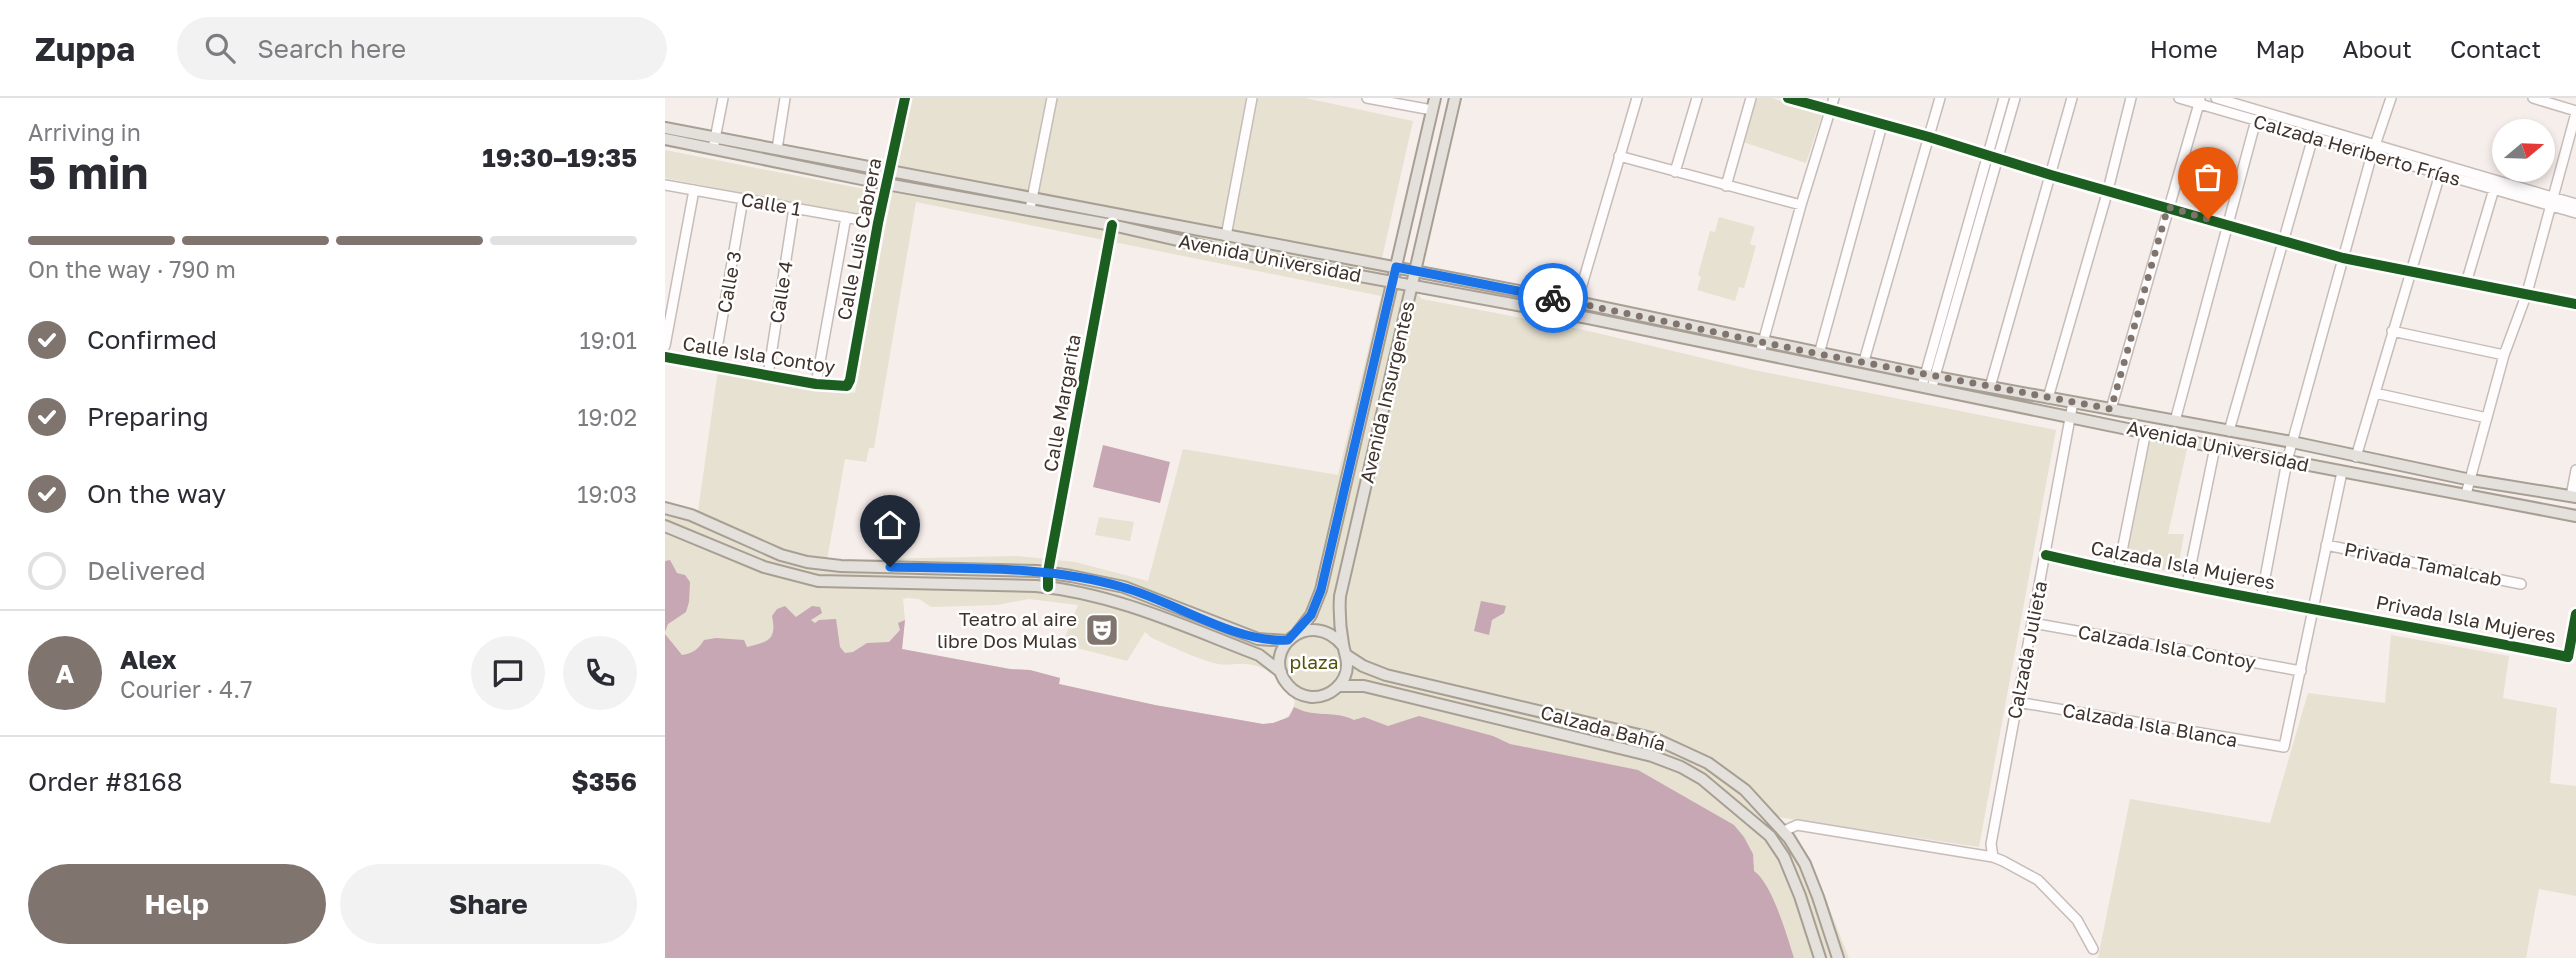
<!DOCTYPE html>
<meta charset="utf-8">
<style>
:root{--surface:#fff;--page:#f2f2f3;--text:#2b2b33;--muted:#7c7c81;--line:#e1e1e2;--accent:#80746f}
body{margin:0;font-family:"Golos Text",sans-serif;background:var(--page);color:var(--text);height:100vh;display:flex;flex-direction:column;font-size:26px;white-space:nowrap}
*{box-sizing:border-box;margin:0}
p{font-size:23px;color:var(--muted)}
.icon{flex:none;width:38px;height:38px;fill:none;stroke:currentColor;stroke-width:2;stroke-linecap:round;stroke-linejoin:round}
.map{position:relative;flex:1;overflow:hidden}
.side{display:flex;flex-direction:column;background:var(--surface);width:665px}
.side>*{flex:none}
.needle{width:46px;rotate:71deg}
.tools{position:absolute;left:1827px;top:21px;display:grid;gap:14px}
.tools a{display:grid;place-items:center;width:63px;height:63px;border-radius:50%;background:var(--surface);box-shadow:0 4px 10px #0003;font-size:35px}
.pin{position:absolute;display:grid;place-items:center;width:60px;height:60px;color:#fff;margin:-72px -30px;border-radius:50% 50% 50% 0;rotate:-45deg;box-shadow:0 0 7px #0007}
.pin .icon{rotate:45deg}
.courier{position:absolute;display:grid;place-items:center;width:70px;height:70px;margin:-35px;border:5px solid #1a73e8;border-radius:50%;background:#fff;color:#222;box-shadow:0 2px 9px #0007}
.headline em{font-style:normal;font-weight:700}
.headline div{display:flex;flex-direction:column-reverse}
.headline{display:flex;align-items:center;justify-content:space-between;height:119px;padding:0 28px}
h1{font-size:46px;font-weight:700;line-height:52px}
.bar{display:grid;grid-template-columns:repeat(4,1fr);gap:10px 7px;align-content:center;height:84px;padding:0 28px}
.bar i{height:9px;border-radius:5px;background:var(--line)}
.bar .current{background:var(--accent)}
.bar p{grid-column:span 4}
.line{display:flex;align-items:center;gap:18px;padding:0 28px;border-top:2px solid var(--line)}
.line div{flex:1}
.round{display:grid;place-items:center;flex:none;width:74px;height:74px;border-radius:37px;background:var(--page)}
ol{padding:0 28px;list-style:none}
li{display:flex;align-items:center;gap:21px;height:77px}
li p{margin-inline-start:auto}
li .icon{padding:7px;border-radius:50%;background:var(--accent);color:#fff;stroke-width:4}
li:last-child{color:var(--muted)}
li i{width:38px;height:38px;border:4px solid var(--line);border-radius:50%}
.button{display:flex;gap:14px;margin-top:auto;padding:14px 28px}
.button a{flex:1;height:80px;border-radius:42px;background:var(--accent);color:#fff;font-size:28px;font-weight:700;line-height:80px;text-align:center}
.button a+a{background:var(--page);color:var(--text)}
header{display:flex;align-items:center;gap:42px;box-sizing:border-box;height:98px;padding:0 35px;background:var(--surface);border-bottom:2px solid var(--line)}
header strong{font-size:33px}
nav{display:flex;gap:38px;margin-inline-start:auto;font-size:24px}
.search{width:490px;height:63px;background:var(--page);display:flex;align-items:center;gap:18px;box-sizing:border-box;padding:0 24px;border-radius:38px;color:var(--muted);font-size:26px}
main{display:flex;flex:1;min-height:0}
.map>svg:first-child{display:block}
</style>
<header>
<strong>Zuppa</strong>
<div class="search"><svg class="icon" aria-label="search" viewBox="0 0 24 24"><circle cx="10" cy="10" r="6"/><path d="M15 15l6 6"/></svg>Search here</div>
<nav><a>Home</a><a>Map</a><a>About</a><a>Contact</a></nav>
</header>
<main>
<section class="side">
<div class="headline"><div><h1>5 min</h1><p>Arriving in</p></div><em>19:30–19:35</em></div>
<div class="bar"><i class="current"></i><i class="current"></i><i class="current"></i><i></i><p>On the way · 790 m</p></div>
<ol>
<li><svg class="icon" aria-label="check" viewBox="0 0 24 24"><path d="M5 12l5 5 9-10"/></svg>Confirmed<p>19:01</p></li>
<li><svg class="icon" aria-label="check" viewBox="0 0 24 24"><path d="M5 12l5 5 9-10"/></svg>Preparing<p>19:02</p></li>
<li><svg class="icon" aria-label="check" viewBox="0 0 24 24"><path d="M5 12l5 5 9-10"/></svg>On the way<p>19:03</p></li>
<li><i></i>Delivered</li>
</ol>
<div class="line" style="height:126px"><b class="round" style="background:var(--accent);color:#fff">A</b><div><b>Alex</b><p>Courier · 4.7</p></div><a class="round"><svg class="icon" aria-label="chat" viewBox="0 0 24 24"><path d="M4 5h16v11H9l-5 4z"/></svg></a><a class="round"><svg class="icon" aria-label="phone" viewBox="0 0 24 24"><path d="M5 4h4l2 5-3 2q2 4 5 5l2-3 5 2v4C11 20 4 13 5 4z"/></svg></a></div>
<div class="line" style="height:91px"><div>Order #8168</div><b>$356</b></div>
<div class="button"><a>Help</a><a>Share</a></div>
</section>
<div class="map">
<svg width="1911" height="860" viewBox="0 0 1911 860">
<rect width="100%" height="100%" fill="#f6eeeb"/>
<path fill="#e6e1d0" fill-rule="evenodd" d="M244,0h396l108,23 -31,137 40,41 158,30 169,40 307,61 -77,417 -201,-30 37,55 34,86h-1184v-454l33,7 20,-141 137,23zM251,104l465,94 -43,179 -155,-26 -35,132 -73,-19 -58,-6 -190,4 18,-101 21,3 3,-14h5zM243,500l11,1 12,8 66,-2 32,-6 49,6 -16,39 65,17 18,-29 7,6c21,9 44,21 66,26 9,2 19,-1 27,0 24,1 40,19 50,38 -4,17 -15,21 -32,22l-108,-19 -96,-21 1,-6 -30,-8 -20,-1 -108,-20 3,-29 -2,-21z
M1092,0h15l50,17 -16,48 -63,-21z
M0,52l214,42 -4,27 -210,-41z
M1054,119l36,10 -5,17 6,2 -12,42 -5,-1 -4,14 -38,-11 4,-13 -3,-2 12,-44 5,1z
M1484,335l39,11 -20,90h16l-7,40 -53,-15z
M434,419l35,5 -4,19 -35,-6z
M1726,537l118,21 -6,42 54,10 -7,75 26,3v110l-37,-7 -13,69h-428l32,-159 140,24 38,-130 77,10z"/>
<path fill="#c6a7b3" d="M438,347l67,17 -10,41 -67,-16z
M5,462l7,13 8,2 5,7 -1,20 -3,10 -18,12 -3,8v-71z
M816,503l25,5 -2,7 -12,7 -3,15 -15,-4z
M120,508l11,11 16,-11 8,1 2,6 -11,7 4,3 4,-3 17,-1 4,28 5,6 8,-1 14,-9 22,-1 11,-12 -2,-7 7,-3 -3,29 108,20 20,1 30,8 -1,6 96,21 108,19 10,-1 16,-6 5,-10c19,11 40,3 60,13l10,-3 24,9 31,-10 74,20 17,8 128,26 96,55 10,12 9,17 1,17c18,12 33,65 40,87h-1129v-324l17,21c11,-2 16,-5 22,-15l12,-2 28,2 3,7c22,-5 30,-8 25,-31l5,-7z"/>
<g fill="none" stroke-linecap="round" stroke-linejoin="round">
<defs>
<path id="minor" d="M702,0l65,12
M1123,0l141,39 122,38 292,83 233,46
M1514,0l397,115
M1551,0l360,106
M1868,0l43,13
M49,46l9,-46
M112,51l8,-51
M954,58l182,49
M1010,74l22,-74
M0,87l213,38
M1061,88l25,-88
M366,106l21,-106
M561,138l26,-138
M1801,185l28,-94
M912,204l60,-204
M1727,233l112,24
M0,248l29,-156
M1095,255l41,-148 33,-107
M1154,256l63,-229
M0,259l151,27 31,2 3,-6 28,-157 27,-125
M1199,263l76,-263
M49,268l29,-167
M103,277l26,-167
M1268,285l82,-285
M151,286l30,-167
M1257,288l82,-288
M1325,289l82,-289
M1710,295l112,25
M1383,300l60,-208 23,-92
M1446,311l89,-309
M1510,323l81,-301
M1564,333l84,-294
M1691,359l84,-283
M1801,396l38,-139 23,-62 49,-180
M1906,398l5,-26
M1661,447l195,39
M1381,457c172,40 348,67 522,102l8,-43
M1453,473l28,-140
M1522,486l28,-137
M383,489v-15l64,-347
M1596,501l26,-138 85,-307 19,-56
M1367,525l269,48
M1352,604l267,45 58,-275
M1119,733l13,-6 196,32 10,4 35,19 39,40 16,29
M1328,759l-2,-13 82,-442"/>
<path id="major" d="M0,30l912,174 358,75 357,65 179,38 105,17
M0,41l221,45 226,41 118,27 358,66 627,129 361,69
M0,410l26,7 90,40 26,7 34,4 196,5 34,5 53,11 134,52 30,2
M0,428l99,41 54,14 218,5c74,7 141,37 210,64l13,5 22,17
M633,534l13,-17 10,-25 114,-492
M678,548c-32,-40 -85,4 -55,39 6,7 14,11 23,12 19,1 36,-14 36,-32 0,-8 -3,-14 -4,-21 -3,-16 -4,-32 -3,-48l115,-498
M681,557l17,11 23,9 270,64 52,24 37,27 44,48 16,26 13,33 20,61
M673,588h26l288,70 29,11 21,12 68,57 14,21 16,39 20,62"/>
</defs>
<use href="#minor" stroke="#c6bcb8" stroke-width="12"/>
<use href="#major" stroke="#a89f94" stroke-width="14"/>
<use href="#minor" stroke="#fefcfc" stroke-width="9"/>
<use href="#major" stroke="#e4e0db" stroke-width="10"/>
<defs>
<path id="cycleway" d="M1123,0l141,39 122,38 292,83 233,46
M0,259l151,27 31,2 3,-6 28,-157 27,-125
M1381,457c172,40 348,67 522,102l8,-43
M383,489v-15l64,-347"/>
</defs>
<use href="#cycleway" stroke="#fff" stroke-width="15"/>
<use href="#cycleway" stroke="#1b5e20" stroke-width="10"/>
</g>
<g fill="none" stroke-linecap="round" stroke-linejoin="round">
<path stroke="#80746f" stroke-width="7" stroke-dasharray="0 12.6" d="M888,200l266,56 292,55 57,-202 40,12"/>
<path stroke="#1a73e8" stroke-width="9" d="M225,469c77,2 157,-2 232,20 52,14 114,57 166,53l23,-25 10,-25 75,-323 157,31"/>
</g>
<defs>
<symbol id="theatre-square" viewBox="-11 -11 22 22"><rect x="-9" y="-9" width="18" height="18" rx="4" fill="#80746f" stroke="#fff"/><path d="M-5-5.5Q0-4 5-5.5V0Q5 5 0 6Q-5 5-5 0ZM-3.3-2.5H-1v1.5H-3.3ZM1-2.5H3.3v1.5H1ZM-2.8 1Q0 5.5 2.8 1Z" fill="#fff"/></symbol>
</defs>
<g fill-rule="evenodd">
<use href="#theatre-square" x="418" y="513" width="38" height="38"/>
</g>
<g text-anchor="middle" stroke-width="5" stroke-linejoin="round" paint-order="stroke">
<g font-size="19" fill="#40332c" stroke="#fff">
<text transform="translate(1692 52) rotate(16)" y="7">Calzada Heriberto Frías</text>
<text transform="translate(106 106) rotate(10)" y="7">Calle 1</text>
<text transform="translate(194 141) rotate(-79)" y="7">Calle Luis Cabrera</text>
<text transform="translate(605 160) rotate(11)" y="7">Avenida Universidad</text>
<text transform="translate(64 184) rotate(-80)" y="7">Calle 3</text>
<text transform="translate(116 194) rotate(-81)" y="7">Calle 4</text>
<text transform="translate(94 257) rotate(9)" y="7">Calle Isla Contoy</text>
<text transform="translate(722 294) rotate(-77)" y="7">Avenida Insurgentes</text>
<text transform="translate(397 305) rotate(-80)" y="7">Calle Margarita</text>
<text transform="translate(1553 348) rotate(12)" y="7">Avenida Universidad</text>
<text transform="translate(1758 466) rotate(11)" y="7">Privada Tamalcab</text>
<text transform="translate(1518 467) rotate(11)" y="7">Calzada Isla Mujeres</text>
<text transform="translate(1801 521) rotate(11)" y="7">Privada Isla Mujeres</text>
<text transform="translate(1502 549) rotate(10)" y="7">Calzada Isla Contoy</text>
<text transform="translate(1362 552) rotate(-79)" y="7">Calzada Julieta</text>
<text transform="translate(1485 627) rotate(10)" y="7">Calzada Isla Blanca</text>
<text transform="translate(938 630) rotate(15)" y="7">Calzada Bahía</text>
</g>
<g font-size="19" fill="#40332c" stroke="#fff" text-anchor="end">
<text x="412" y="528">Teatro al aire<tspan x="412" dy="22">libre Dos Mulas</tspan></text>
</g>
<g font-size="19" fill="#55510b" stroke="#fff">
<text x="649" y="571">plaza</text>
</g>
</g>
</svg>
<div class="tools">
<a><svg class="needle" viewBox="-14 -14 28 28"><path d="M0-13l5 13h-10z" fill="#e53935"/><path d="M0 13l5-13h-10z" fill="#7c7c81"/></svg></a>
</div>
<div class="pin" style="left:1543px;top:121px;background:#ea580c"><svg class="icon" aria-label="bag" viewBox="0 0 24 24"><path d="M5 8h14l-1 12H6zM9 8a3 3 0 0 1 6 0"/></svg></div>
<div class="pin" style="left:225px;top:469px;background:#1f2937"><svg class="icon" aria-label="home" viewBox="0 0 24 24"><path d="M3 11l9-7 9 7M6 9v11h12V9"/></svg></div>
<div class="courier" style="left:888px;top:200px"><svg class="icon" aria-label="bike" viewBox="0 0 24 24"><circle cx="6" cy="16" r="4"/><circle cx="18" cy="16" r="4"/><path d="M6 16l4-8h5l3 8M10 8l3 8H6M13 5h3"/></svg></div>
</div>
</main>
